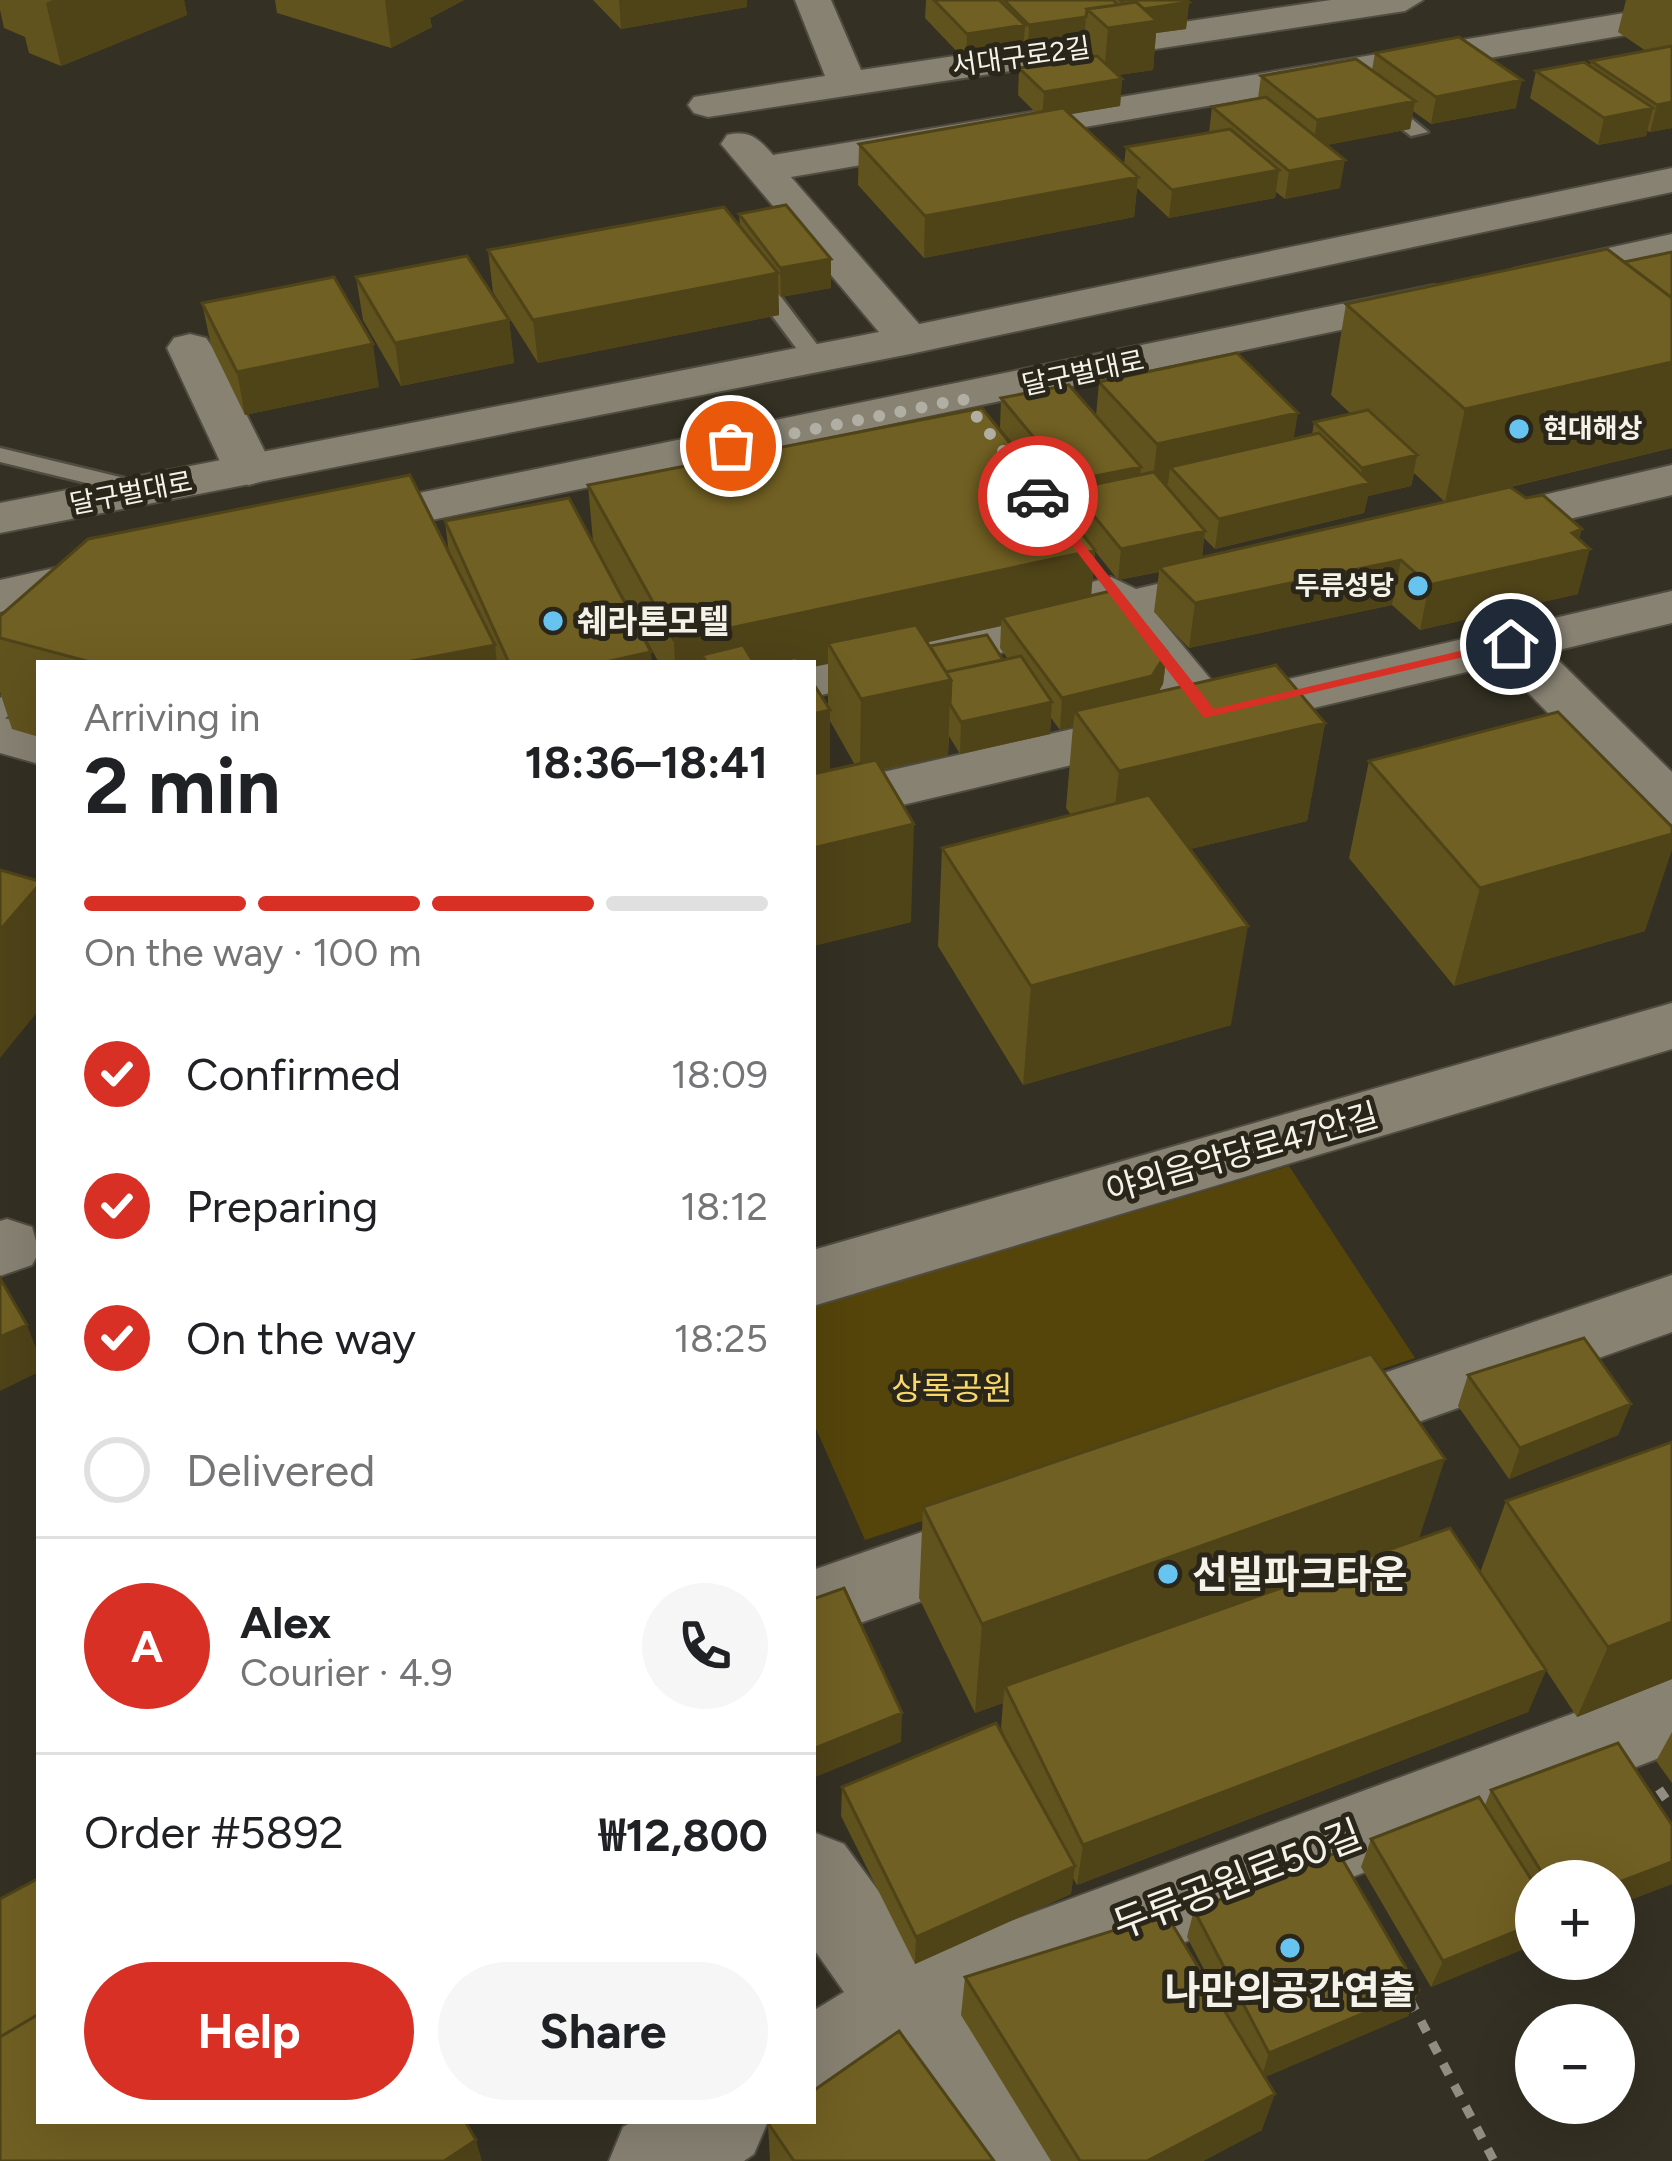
<!DOCTYPE html>
<meta charset="utf-8">
<style>
:root{--surface:#fff;--page:#f6f6f6;--text:#202124;--muted:#757577;--line:#e0e0e0;--accent:#d93025}
body{margin:0;font-family:Figtree,"Noto Sans KR",sans-serif;background:var(--page);color:var(--text);height:100vh;display:flex;flex-direction:column;font-size:45px;white-space:nowrap}
*{box-sizing:border-box;margin:0}
p{font-size:39px;color:var(--muted)}
.icon{flex:none;width:66px;height:66px;fill:none;stroke:currentColor;stroke-width:2;stroke-linecap:round;stroke-linejoin:round}
.map{position:relative;flex:1;overflow:hidden}
.panel{position:absolute;left:36px;top:660px;width:780px;height:1464px;display:flex;flex-direction:column;background:var(--surface);border-radius:0px;box-shadow:0 12px 48px #0002}
.panel>*{flex:none}
.tools{position:absolute;left:1515px;top:1860px;display:grid;gap:24px}
.tools a{display:grid;place-items:center;width:120px;height:120px;border-radius:50%;background:var(--surface);box-shadow:0 12px 48px #0002;font-size:60px}
.pin{position:absolute;display:grid;place-items:center;width:102px;height:102px;color:#fff;margin:-51px;border:6px solid #fff;border-radius:50%;box-shadow:0 3px 12px #0007}
.courier{position:absolute;display:grid;place-items:center;width:120px;height:120px;margin:-60px;border:9px solid #d93025;border-radius:50%;background:#fff;color:#222;box-shadow:0 3px 15px #0007}
.headline em{font-style:normal;font-weight:700}
.headline div{display:flex;flex-direction:column-reverse}
.headline{display:flex;align-items:center;justify-content:space-between;height:204px;padding:0 48px}
h1{font-size:78px;font-weight:700;line-height:90px}
.bar{display:grid;grid-template-columns:repeat(4,1fr);gap:18px 12px;align-content:center;height:144px;padding:0 48px}
.bar i{height:15px;border-radius:9px;background:var(--line)}
.bar .active{background:var(--accent)}
.bar p{grid-column:span 4}
.line{display:flex;align-items:center;gap:30px;padding:0 48px;border-top:3px solid var(--line)}
.line div{flex:1}
.round{display:grid;place-items:center;flex:none;width:126px;height:126px;border-radius:63px;background:var(--page)}
ol{padding:0 48px;list-style:none}
li{display:flex;align-items:center;gap:36px;height:132px}
li p{margin-inline-start:auto}
li .icon{padding:12px;border-radius:50%;background:var(--accent);color:#fff;stroke-width:4}
li:last-child{color:var(--muted)}
li i{width:66px;height:66px;border:6px solid var(--line);border-radius:50%}
.action{display:flex;gap:24px;margin-top:auto;padding:24px 48px}
.action a{flex:1;height:138px;border-radius:72px;background:var(--accent);color:#fff;font-size:48px;font-weight:700;line-height:138px;text-align:center}
.action a+a{background:var(--page);color:var(--text)}
.map>svg:first-child{display:block}
</style>
<div class="map">
<svg width="1672" height="2161" viewBox="0 0 1672 2161">
<rect width="100%" height="100%" fill="#343023"/>
<path fill="#55450b" d="M1289,1166l126,192 -550,182 -52,-118v-115z"/>
<g fill="none" stroke-linecap="round" stroke-linejoin="round">
<defs>
<path id="lane" d="M1367,94h14l47,38 -17,4 -44,-34z
M744,269h16l68,90 -4,5h-16l-67,-90z
M0,448l124,30 3,5 -12,7 -115,-28z
M39,670v23l-39,29v-24z"/>
<path id="street" d="M795,0h36l30,70 470,-70h92l-18,11 -697,106 -14,-4 -6,-8 6,-8 131,-21z
M1672,5v22l-881,150 142,163 -7,10h-32l-173,-206 6,-9c23,-5 31,3 46,20z
M190,334l16,4 7,10 61,122 -8,10 -17,5 -17,-5 -8,-10 -57,-122 7,-10z
M1672,465v30l-201,47 -18,-4 -7,-11 7,-11z
M1242,564l19,5 7,11 -7,11 -103,25 65,78 449,-103v32l-122,29 122,120v52l-21,-6 -151,-154 -687,162v-38l360,-82 -63,-79 -297,70v-34l276,-63 -4,-7 7,-11 19,-5 25,12z
M0,717l39,10v37l-39,-11z
M1672,1003v46l-859,257v-56z
M7,1219l25,8 7,25 -7,13 -32,11v-55z
M1672,1275v57l-352,125 -27,-9 -11,-22 11,-22z
M1002,1504l28,10 11,24 -11,24 -217,78v-70z
M1672,1677v76l-696,270 77,104 14,34h-105l-67,-96 -82,45v-99l31,-19 -31,-44v-116l31,12 80,109z
M634,2121h134l-14,33 -10,7h-135l14,-34z"/>
<path id="secondary" d="M1672,168v24l-762,162 -910,179v-30l910,-177z
M1672,234v26l-143,31 -16,-4 -6,-9 6,-9z
M1434,285l16,4 6,9 -6,9 -1114,233 -18,-4 -7,-11 7,-11 18,-4z
M118,554l18,5 8,11 -8,11 -136,31v-32z"/>
</defs>
<use href="#lane" stroke="#504c41" stroke-width="5"/>
<use href="#street" stroke="#504c41" stroke-width="4"/>
<use href="#secondary" stroke="#504c41" stroke-width="4"/>
<path stroke="#918d83" stroke-width="9" stroke-dasharray="12 12" stroke-linecap="butt" d="M1659,1789l13,19
M1410,2000l84,161"/>
<use href="#lane" fill="#878272" fill-rule="evenodd"/>
<use href="#street" fill="#878272" fill-rule="evenodd"/>
<use href="#secondary" fill="#878272" fill-rule="evenodd"/>
</g>
<path fill="#61531e" fill-rule="evenodd" d="M0,0h184l3,15 -126,51 -32,-13 -4,-16 -21,-9 -4,-18z
M275,0h189l-34,18 2,9 -41,21 -114,-35z
M593,0h154v7l-126,22z
M926,0h260l3,2 -3,27 -30,4 -3,37 -35,5 4,4 -2,27 -50,8 54,50 2,-17 83,-14 3,-26 46,-9 3,-22 111,-6 3,-17 141,55 -85,16 -18,-13 -3,18 -84,16 14,43 -55,11 -9,-7 -1,6 -106,20 -32,-30 -3,29 -210,41 -66,-73 1,-41 177,-31 -18,-18 1,-27 64,-10 1,-15 -56,9 -5,-5v5l-57,9 -41,-43z
M1626,0h46v128l-22,4 -3,-1 -1,5 -48,9 -68,-47 6,-27 54,-5 1,-5 55,-10 -28,-19z
M739,214l92,74 -50,9 -3,-3 1,21 -241,48 -45,-71 -5,-42 252,-24z
M1672,252v196l-186,45 93,46 -1,55 -158,36 -28,-25 -203,43 -35,-36 5,-40 -41,8 -23,-29 -4,45 76,56 -4,32 -5,8 167,31 -18,98 -117,28 41,176 -208,60 -85,-139 4,-98 129,-33 -5,-7 7,-82 -13,4 -9,-12 -1,16 -90,20 -11,-18 -1,19 -66,15 29,152 -98,24 15,-239v-43l-169,-1 -66,-122 -5,-56 482,33v-7l-2,1 -68,-84 1,-30 95,18 3,-34 195,57 18,-4 2,-13 37,-8 -20,-19 15,-91 278,-42zM1414,473l31,29 -243,56 2,-20 11,11 149,-36 4,-17 43,-10zM1001,626l-1,22 8,11 -5,1 -73,-14 -3,-4zM830,721l25,44 -25,5z
M356,277l153,43 5,43 -113,23 -38,-66z
M202,303l177,84 -134,28 -34,-70z
M445,521l207,142h-613v74l-27,-8 -12,-37v-76l449,-62z
M1369,761l276,170 -191,55 -105,-128z
M1468,1375l163,29 -13,31 -109,44 -51,-73z
M1506,1501l166,178 -95,38 -31,-47 -18,42 -451,173 -4,-7 -2,16 -156,70 -74,-148 1,-29 168,-39 -9,-20 2,-25 -28,10 -56,-115 4,-91 496,32 61,34z
M1672,1732v51l-16,-22z
M1491,1790l181,35v59l-58,22v-25h-78v63l-105,43 -70,-120 10,-28 114,-34z
M1194,1910l225,80 -11,26 -144,61 -2,53 -59,31h-152l-90,-146 4,-38 268,48 -46,-88z
M768,2123l226,38h-224z"/>
<path fill="#4f4318" d="M53,0h131l3,15 -126,51 -15,-63z
M385,0h79l-34,18 2,9 -41,21z
M619,0h128v7l-126,22z
M1189,2l-3,27 -30,4 -3,37 -49,7 4,-49 24,-17z
M1086,17l-2,26 -56,9 1,-27z
M1025,25l-2,27 -57,9 1,-27z
M1122,79l-2,27 -78,13 2,-27z
M1522,80l-6,28 -85,16 5,-27z
M1415,101l-5,28 -97,19 4,-28z
M1672,102v26l-22,4 7,-27z
M1653,108l-7,28 -48,9 6,-27z
M1345,160l-5,28 -55,11 4,-28z
M1279,170l-4,28 -106,20 3,-28z
M1138,177l-4,40 -210,41 1,-42z
M831,259v29l-50,9 -1,-29z
M778,273l1,42 -241,48 -5,-43z
M509,320l5,43 -113,23 -6,-43z
M373,344l6,43 -134,28 -8,-43z
M1672,362v86l-227,54 20,-93z
M1298,413l-7,43 -121,11 -2,17 -16,4 5,-44z
M1417,455l-6,31 -43,10 -4,17 -149,36 4,-30 140,-34 3,-17z
M1141,467l-4,30 -65,-8 -2,22 -2,1 2,-31z
M1582,529l-6,23 14,-3 -12,45 -158,36 9,-45z
M1205,531l-4,31 -42,5v5l-41,8 3,-31z
M1095,550l-5,57 -88,10 -1,9 -162,36 -11,-19v21l-15,3v-4h-106l-5,-8 1,8h-28l-1,-23z
M1401,560l-9,45 -203,43 6,-45z
M495,645l2,18h-96z
M651,652l1,11h-51z
M1167,652l-4,32 -14,24 -74,3 -2,15 -13,4 2,-32z
M1007,667l-57,28 -2,60 -88,19 1,-75z
M1052,702l-2,32 -90,20 1,-32z
M830,710v75l-17,4v-75z
M1325,723l-18,98 -199,48 11,-98z
M914,824l-3,98 -98,24v-98z
M1672,834v16l-27,81 -191,55 26,-98z
M39,885v125l-39,48v-128z
M1248,926l-17,99 -208,60 8,-99z
M27,1325l12,31v16l-39,19v-54z
M1631,1404l-13,31 -109,44 11,-31z
M1445,1459l-30,92 -410,135 -2,17 -28,10 7,-89z
M1672,1622v57l-95,38 31,-70z
M1546,1670l-18,42 -451,173 6,-40z
M902,1713l-1,29 -88,36v-29z
M1672,1862v22l-58,22v-22z
M1075,1866l-4,28 -156,70 1,-27z
M1536,1923v21l-105,43 12,-26z
M1419,1990l-11,26 -147,63 8,-26z
M1275,2094l-13,36 -59,31h-56z
M476,2140l6,21h-38z"/>
<path fill="#716023" stroke="#4f4318" stroke-width="3" d="M934,0h65l26,25 -58,9z
M1004,0h109l5,5 -31,4 -1,8 -57,8z
M1120,0h66l3,2 -45,7 -8,-7 -12,2z
M1136,2l21,19 -49,7 -21,-19z
M1459,37l63,43 -86,17 -61,-44z
M1672,46v56l-15,3 -66,-44z
M1097,56l25,23 -78,13 -25,-24z
M1356,59l59,42 -98,19 -56,-44z
M1584,62l69,46 -49,10 -68,-47z
M1266,97l79,63 -56,11 -77,-64z
M1063,108l75,69 -213,39 -66,-72z
M1230,129l49,41 -107,20 -46,-43z
M786,205l45,54 -51,9 -41,-54z
M724,207l54,66 -245,47 -45,-70z
M1607,249l65,49v64l-207,47 -119,-105z
M1672,252v46l-48,-36z
M467,256l42,64 -114,23 -39,-66z
M334,277l39,67 -136,28 -35,-69z
M1237,353l61,60 -141,31 -58,-62z
M1069,385l72,82 -71,14 -69,-83z
M982,408l113,142 -421,90 -86,-155z
M1368,410l49,45 -55,13 -48,-46z
M1319,433l51,50 -151,36 -49,-52z
M1154,472l51,59 -84,18 -49,-60z
M410,475l85,170 -94,18h-307l-94,-25v-22l88,-77z
M1510,487l16,11 17,-3 39,34 -10,4 18,16 -161,36 -28,-25 -206,43 -36,-36z
M569,498l82,154 -50,11h-92l-64,-142z
M1115,590l52,62 -15,24 -90,22 -60,-81z
M916,625l35,55 -90,19 -33,-56z
M987,635l16,25 -57,12 -16,-26z
M743,645l11,18h-47l-5,-8z
M1021,656l31,46 -91,20 -11,-18 1,-24 -5,-8z
M796,657l4,6h-27z
M1276,665l49,58 -206,48 -44,-60z
M813,683l17,27 -17,4z
M1558,712l114,115v7l-192,54 -111,-127z
M876,760l38,64 -101,24v-74z
M1149,795l99,131 -217,60 -89,-138z
M0,870l39,11v4l-39,45z
M0,1278l27,47 -27,12z
M1584,1338l47,66 -111,44 -52,-73z
M1371,1354l74,105 -463,165 -59,-117z
M1672,1442v180l-64,25 -102,-146z
M1450,1528l96,142 -463,175 -78,-159z
M844,1588l58,125 -89,36v-150z
M996,1723l79,143 -159,71 -74,-150z
M1618,1743l54,82v37l-58,22v-3h-67l-56,-91z
M1479,1797l57,90v36l-93,38 -72,-122z
M1338,1852l81,138 -150,63 -75,-143z
M39,1878v136l-39,23v-138z
M1166,1914l109,180 -128,67h-67l-115,-184z
M39,2014v107h426l11,19 -32,21h-444v-124z
M899,2031l95,130h-200l-26,-38 3,-2h42v-30z"/>
<path fill="#d93025" d="M1032,493h11l171,216 297,-70 8,5 -315,74z"/>
<g fill="none" stroke-linecap="round" stroke-linejoin="round">
<path stroke="#b1aea4" stroke-width="12" stroke-dasharray="0 21.6" d="M731,446l232,-47 75,97"/>
</g>
<g fill="#67c4f0" stroke="#2a2619" stroke-width="4.5">
<circle cx="1519" cy="429" r="12"/>
<circle cx="1418" cy="586" r="12"/>
<circle cx="553" cy="621" r="12"/>
<circle cx="1168" cy="1574" r="12"/>
<circle cx="1290" cy="1948" r="12"/>
</g>
<g text-anchor="middle" stroke-width="10" stroke-linejoin="round" paint-order="stroke">
<g font-size="27" fill="#f5f2ea" stroke="#2a2619">
<text transform="translate(1021 57) rotate(-8)" y="9">서대구로2길</text>
<text transform="translate(1083 373) rotate(-12)" y="9">달구벌대로</text>
<text transform="translate(131 493) rotate(-11)" y="9">달구벌대로</text>
</g>
<g font-size="27" font-weight="bold" fill="#f5f2ea" stroke="#2a2619" text-anchor="start">
<text x="1543" y="438">현대해상</text>
<text x="1394" y="595" text-anchor="end">두류성당</text>
</g>
<g font-size="33" font-weight="bold" fill="#f5f2ea" stroke="#2a2619" text-anchor="start">
<text x="577" y="633">쉐라톤모텔</text>
</g>
<g font-size="33" fill="#f5f2ea" stroke="#2a2619">
<text transform="translate(1242 1152) rotate(-16)" y="12">야외음악당로47안길</text>
</g>
<g font-size="33" fill="#f8d86b" stroke="#2a2619">
<text x="952" y="1400">상록공원</text>
</g>
<g font-size="39" font-weight="bold" fill="#f5f2ea" stroke="#2a2619" text-anchor="start">
<text x="1192" y="1588">선빌파크타운</text>
<text x="1290" y="2004" text-anchor="middle">나만의공간연출</text>
</g>
<g font-size="39" fill="#f5f2ea" stroke="#2a2619">
<text transform="translate(1237 1879) rotate(-21)" y="14">두류공원로50길</text>
</g>
</g>
</svg>
<div class="tools">
<a>+</a>
<a>−</a>
</div>
<div class="pin" style="left:731px;top:446px;background:#ea580c"><svg class="icon" aria-label="bag" viewBox="0 0 24 24"><path d="M5 8h14l-1 12H6zM9 8a3 3 0 0 1 6 0"/></svg></div>
<div class="pin" style="left:1511px;top:644px;background:#1f2937"><svg class="icon" aria-label="home" viewBox="0 0 24 24"><path d="M3 11l9-7 9 7M6 9v11h12V9"/></svg></div>
<div class="courier" style="left:1038px;top:496px"><svg class="icon" aria-label="car" viewBox="0 0 24 24"><path d="M5 17H2v-5l4-1 3-4h7l3 4 3 1v5h-3M9 17h6M6 11h13"/><circle cx="7" cy="17" r="2"/><circle cx="17" cy="17" r="2"/></svg></div>
<section class="panel">
<div class="headline"><div><h1>2 min</h1><p>Arriving in</p></div><em>18:36–18:41</em></div>
<div class="bar"><i class="active"></i><i class="active"></i><i class="active"></i><i></i><p>On the way · 100 m</p></div>
<ol>
<li><svg class="icon" aria-label="check" viewBox="0 0 24 24"><path d="M5 12l5 5 9-10"/></svg>Confirmed<p>18:09</p></li>
<li><svg class="icon" aria-label="check" viewBox="0 0 24 24"><path d="M5 12l5 5 9-10"/></svg>Preparing<p>18:12</p></li>
<li><svg class="icon" aria-label="check" viewBox="0 0 24 24"><path d="M5 12l5 5 9-10"/></svg>On the way<p>18:25</p></li>
<li><i></i>Delivered</li>
</ol>
<div class="line" style="height:216px"><b class="round" style="background:var(--accent);color:#fff">A</b><div><b>Alex</b><p>Courier · 4.9</p></div><a class="round"><svg class="icon" aria-label="phone" viewBox="0 0 24 24"><path d="M5 4h4l2 5-3 2q2 4 5 5l2-3 5 2v4C11 20 4 13 5 4z"/></svg></a></div>
<div class="line" style="height:156px"><div>Order #5892</div><b>₩12,800</b></div>
<div class="action"><a>Help</a><a>Share</a></div>
</section>
</div>
